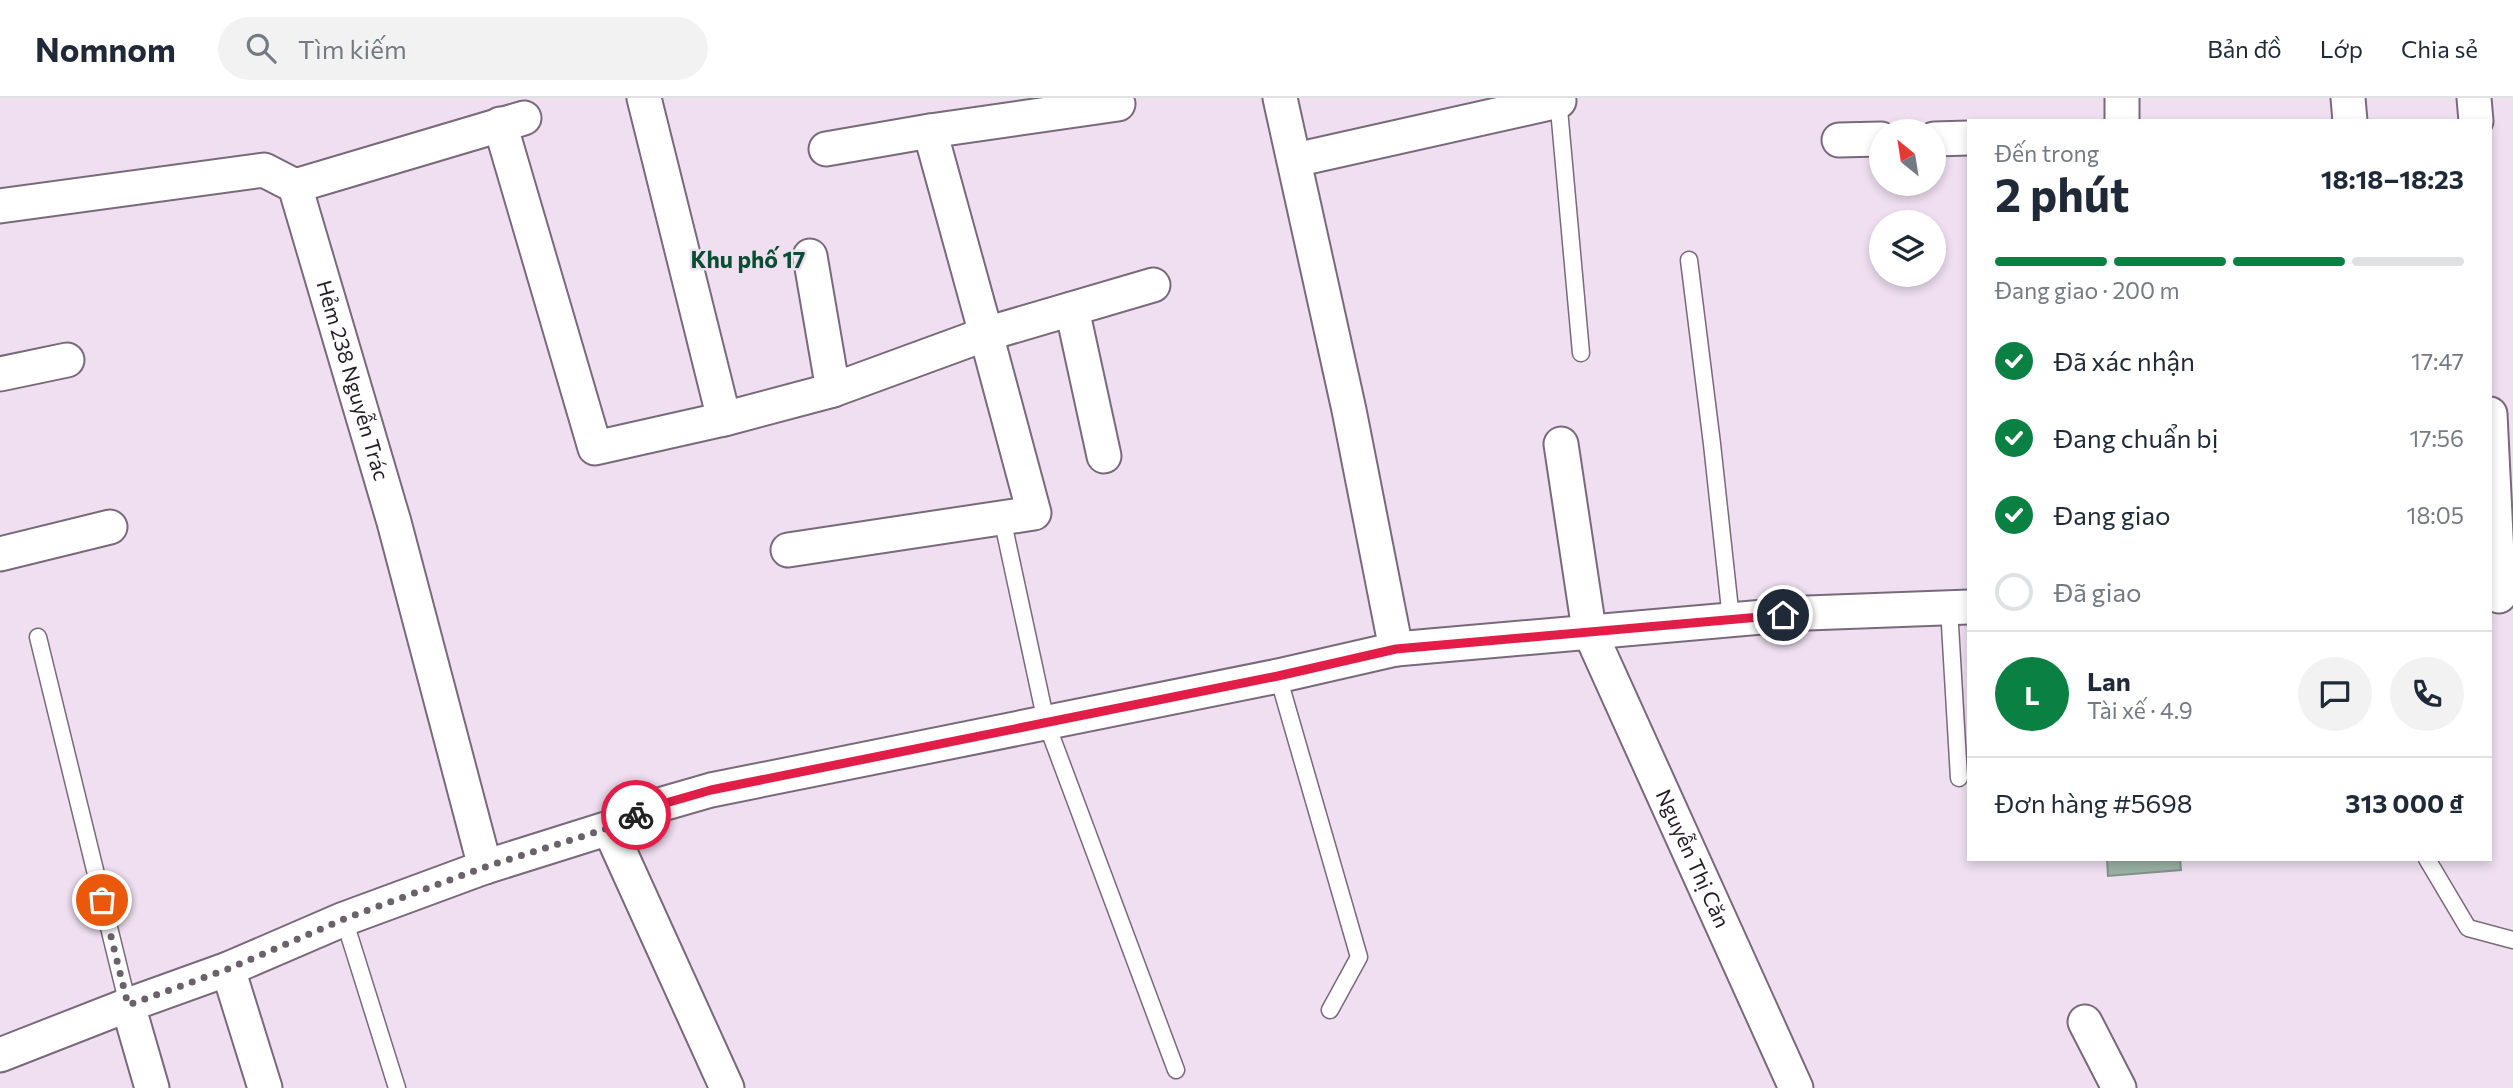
<!DOCTYPE html>
<html lang="vi">
<meta charset="utf-8">
<style>
:root{--surface:#fff;--page:#f2f2f3;--text:#1f2937;--muted:#747a83;--line:#e0e1e3;--accent:#0b8043}
body{margin:0;font-family:Commissioner,sans-serif;background:var(--page);color:var(--text);height:100vh;display:flex;flex-direction:column;font-size:26px;white-space:nowrap}
*{box-sizing:border-box;margin:0}
p{font-size:23px;color:var(--muted)}
.icon{flex:none;width:38px;height:38px;fill:none;stroke:currentColor;stroke-width:2;stroke-linecap:round;stroke-linejoin:round}
.map{position:relative;flex:1;overflow:hidden}
.drawer{position:absolute;left:1967px;top:21px;width:525px;height:742px;display:flex;flex-direction:column;background:var(--surface);border-radius:0px;box-shadow:0 4px 10px #0003}
.drawer>*{flex:none}
.needle{width:46px;rotate:330deg}
.controls{position:absolute;left:1869px;top:21px;display:grid;gap:14px}
.controls a{display:grid;place-items:center;width:77px;height:77px;border-radius:50%;background:var(--surface);box-shadow:0 4px 10px #0003;font-size:35px}
.pin{position:absolute;display:grid;place-items:center;width:60px;height:60px;color:#fff;margin:-30px;border:4px solid #fff;border-radius:50%;box-shadow:0 2px 7px #0007}
.courier{position:absolute;display:grid;place-items:center;width:70px;height:70px;margin:-35px;border:5px solid #e11d48;border-radius:50%;background:#fff;color:#222;box-shadow:0 2px 9px #0007}
.headline em{font-style:normal;font-weight:700}
.headline div{display:flex;flex-direction:column-reverse}
.headline{display:flex;align-items:center;justify-content:space-between;height:119px;padding:0 28px}
h1{font-size:46px;font-weight:700;line-height:52px}
.bar{display:grid;grid-template-columns:repeat(4,1fr);gap:10px 7px;align-content:center;height:84px;padding:0 28px}
.bar i{height:9px;border-radius:5px;background:var(--line)}
.bar .active{background:var(--accent)}
.bar p{grid-column:span 4}
.line{display:flex;align-items:center;gap:18px;padding:0 28px;border-top:2px solid var(--line)}
.line div{flex:1}
.round{display:grid;place-items:center;flex:none;width:74px;height:74px;border-radius:37px;background:var(--page)}
ol{padding:0 28px;list-style:none}
li{display:flex;align-items:center;gap:21px;height:77px}
li p{margin-inline-start:auto}
li .icon{padding:7px;border-radius:50%;background:var(--accent);color:#fff;stroke-width:4}
li:last-child{color:var(--muted)}
li i{width:38px;height:38px;border:4px solid var(--line);border-radius:50%}
header{display:flex;align-items:center;gap:42px;box-sizing:border-box;height:98px;padding:0 35px;background:var(--surface);border-bottom:2px solid var(--line)}
header strong{font-size:33px}
nav{display:flex;gap:38px;margin-inline-start:auto;font-size:24px}
.search{width:490px;height:63px;background:var(--page);display:flex;align-items:center;gap:18px;box-sizing:border-box;padding:0 24px;border-radius:38px;color:var(--muted);font-size:26px}
.map>svg:first-child{display:block}
</style>
<header>
<strong>Nomnom</strong>
<div class="search"><svg class="icon" aria-label="search" viewBox="0 0 24 24"><circle cx="10" cy="10" r="6"/><path d="M15 15l6 6"/></svg>Tìm kiếm</div>
<nav><a>Bản đồ</a><a>Lớp</a><a>Chia sẻ</a></nav>
</header>
<div class="map">
<svg width="2513" height="990" viewBox="0 0 2513 990">
<rect width="100%" height="100%" fill="#efdff1"/>
<path fill="#9cb1a5" stroke="#7f9388" stroke-width="2" d="M2107,761h73l1,11 -73,6z"/>
<g fill="none" stroke-linecap="round" stroke-linejoin="round">
<defs>
<path id="lane" d="M1558,0l23,255
M1689,162l23,184 19,175
M1002,420l44,204 130,348
M1949,510l10,170
M38,539l90,368
M1278,578l81,281 -29,53
M2427,761l41,69 45,12
M344,821l53,169"/>
<g id="street">
<path d="M644,0l80,321"/>
<path d="M1280,0l69,312 47,239"/>
<path d="M2122,0v23"/>
<path d="M2348,0l2,23"/>
<path d="M2474,0l2,23"/>
<path d="M500,26l95,324 129,-29 109,-29 153,-56 -56,-203 188,-27"/>
<path d="M1934,41l35,-1"/>
<path d="M1839,42l42,-1"/>
<path d="M826,51l104,-18"/>
<path d="M1295,62l264,-59"/>
<path d="M295,88l229,-68"/>
<path id="s1" d="M0,108l264,-36 31,16 99,336 91,345"/>
<path d="M810,158l23,134"/>
<path d="M1072,211l32,147"/>
<path d="M0,276l67,-14"/>
<path d="M2490,316l9,182"/>
<path id="s2" d="M1561,346l28,186 207,458"/>
<path d="M788,452l246,-37 -48,-179 167,-49"/>
<path d="M0,456l110,-27"/>
<path d="M609,730l118,260"/>
<path d="M228,871l37,119"/>
<path d="M128,907l24,83"/>
<path d="M2085,924l34,66"/>
<path d="M0,957l128,-50 100,-36 116,-50 141,-52 124,-39 43,-21 59,-17 567,-114 118,-27 412,-36 161,-6"/>
</g>
</defs>
<use href="#lane" stroke="#786a7a" stroke-width="19"/>
<use href="#street" stroke="#786a7a" stroke-width="37"/>
<use href="#lane" stroke="#fff" stroke-width="16"/>
<use href="#street" stroke="#fff" stroke-width="33"/>
</g>
<g fill="none" stroke-linecap="round" stroke-linejoin="round">
<path stroke="#6a616b" stroke-width="7" stroke-dasharray="0 12.6" d="M102,802l26,105 100,-36 116,-50 141,-52 124,-39 27,-13"/>
<path stroke="#e11d48" stroke-width="9" d="M636,717l16,-8 59,-17 567,-114 118,-27 387,-34"/>
</g>
<g text-anchor="middle" stroke-width="5" stroke-linejoin="round" paint-order="stroke">
<g font-size="21" fill="#221d23" stroke="#efdff1">
<text dy="7" stroke="none"><textPath href="#s1" startOffset="504">Hẻm 238 Nguyễn Trác</textPath></text>
<text dy="7" stroke="none"><textPath href="#s2" startOffset="439">Nguyễn Thị Căn</textPath></text>
</g>
<g font-size="23" font-weight="bold" fill="#074e33" stroke="#efdff1">
<text x="748" y="170">Khu phố 17</text>
</g>
</g>
</svg>
<div class="controls">
<a><svg class="needle" viewBox="-14 -14 28 28"><path d="M0-13l5 13h-10z" fill="#e53935"/><path d="M0 13l5-13h-10z" fill="#747a83"/></svg></a>
<a><svg class="icon" aria-label="layers" viewBox="0 0 24 24"><path d="M12 4l9 5-9 5-9-5zM3 14l9 5 9-5"/></svg></a>
</div>
<div class="pin" style="left:102px;top:802px;background:#ea580c"><svg class="icon" aria-label="bag" viewBox="0 0 24 24"><path d="M5 8h14l-1 12H6zM9 8a3 3 0 0 1 6 0"/></svg></div>
<div class="pin" style="left:1783px;top:517px;background:#1f2937"><svg class="icon" aria-label="home" viewBox="0 0 24 24"><path d="M3 11l9-7 9 7M6 9v11h12V9"/></svg></div>
<div class="courier" style="left:636px;top:717px"><svg class="icon" aria-label="bike" viewBox="0 0 24 24"><circle cx="6" cy="16" r="4"/><circle cx="18" cy="16" r="4"/><path d="M6 16l4-8h5l3 8M10 8l3 8H6M13 5h3"/></svg></div>
<section class="drawer">
<div class="headline"><div><h1>2 phút</h1><p>Đến trong</p></div><em>18:18–18:23</em></div>
<div class="bar"><i class="active"></i><i class="active"></i><i class="active"></i><i></i><p>Đang giao · 200 m</p></div>
<ol>
<li><svg class="icon" aria-label="check" viewBox="0 0 24 24"><path d="M5 12l5 5 9-10"/></svg>Đã xác nhận<p>17:47</p></li>
<li><svg class="icon" aria-label="check" viewBox="0 0 24 24"><path d="M5 12l5 5 9-10"/></svg>Đang chuẩn bị<p>17:56</p></li>
<li><svg class="icon" aria-label="check" viewBox="0 0 24 24"><path d="M5 12l5 5 9-10"/></svg>Đang giao<p>18:05</p></li>
<li><i></i>Đã giao</li>
</ol>
<div class="line" style="height:126px"><b class="round" style="background:var(--accent);color:#fff">L</b><div><b>Lan</b><p>Tài xế · 4.9</p></div><a class="round"><svg class="icon" aria-label="chat" viewBox="0 0 24 24"><path d="M4 5h16v11H9l-5 4z"/></svg></a><a class="round"><svg class="icon" aria-label="phone" viewBox="0 0 24 24"><path d="M5 4h4l2 5-3 2q2 4 5 5l2-3 5 2v4C11 20 4 13 5 4z"/></svg></a></div>
<div class="line" style="height:91px"><div>Đơn hàng #5698</div><b>313 000 ₫</b></div>
</section>
</div>
